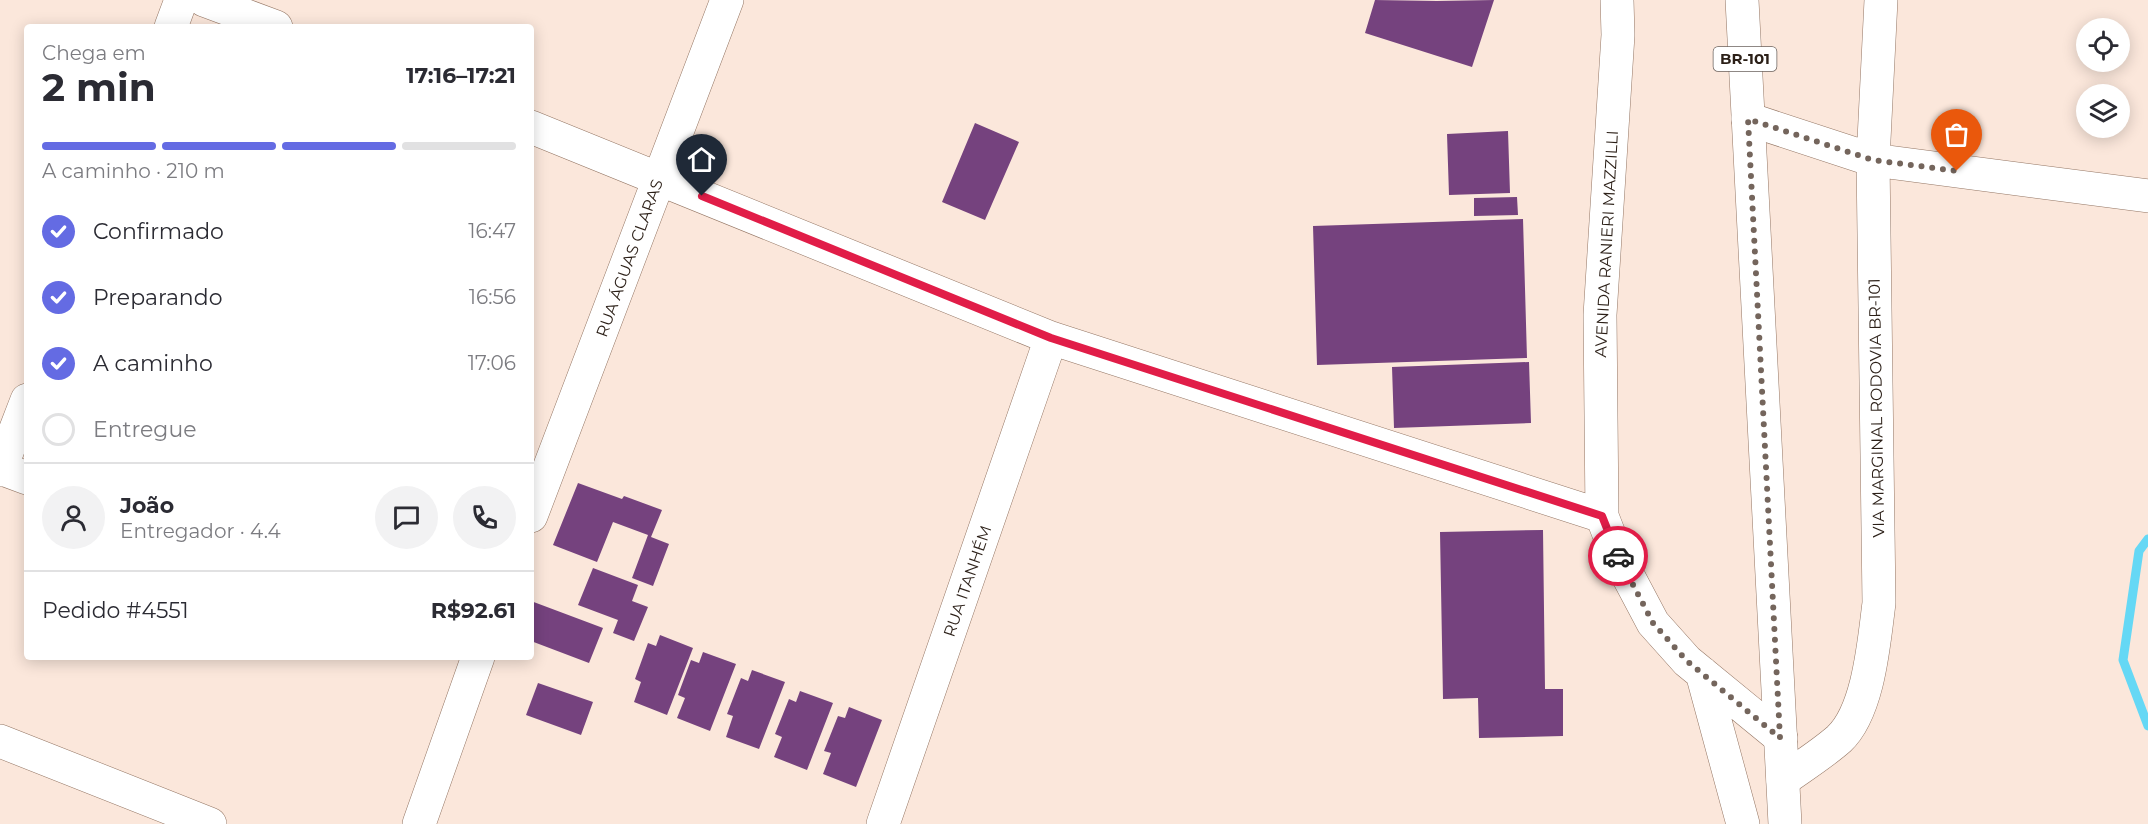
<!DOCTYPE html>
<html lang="pt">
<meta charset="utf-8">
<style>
:root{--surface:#fff;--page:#f2f2f3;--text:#2b2b33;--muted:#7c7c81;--line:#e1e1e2;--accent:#646be3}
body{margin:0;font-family:Montserrat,sans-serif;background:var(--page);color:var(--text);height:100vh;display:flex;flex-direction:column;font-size:22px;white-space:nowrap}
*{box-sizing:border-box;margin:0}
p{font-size:20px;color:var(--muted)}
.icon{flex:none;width:33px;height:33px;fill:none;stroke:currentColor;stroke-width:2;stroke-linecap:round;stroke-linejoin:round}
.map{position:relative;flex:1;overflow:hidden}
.details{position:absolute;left:24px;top:24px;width:510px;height:636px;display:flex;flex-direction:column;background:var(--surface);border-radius:6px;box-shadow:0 3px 15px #0003}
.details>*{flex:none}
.tools{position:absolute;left:2076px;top:18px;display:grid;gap:12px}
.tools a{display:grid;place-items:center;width:54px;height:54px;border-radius:50%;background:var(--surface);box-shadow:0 3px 15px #0003;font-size:30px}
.pin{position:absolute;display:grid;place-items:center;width:51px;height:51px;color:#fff;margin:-62px -26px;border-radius:50% 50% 50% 0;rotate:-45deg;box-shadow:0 0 6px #0007}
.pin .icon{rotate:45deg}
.courier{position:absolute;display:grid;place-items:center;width:60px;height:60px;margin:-30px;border:4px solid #e11d48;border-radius:50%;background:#fff;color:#222;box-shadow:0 2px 8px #0007}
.head em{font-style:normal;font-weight:700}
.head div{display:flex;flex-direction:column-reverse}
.head{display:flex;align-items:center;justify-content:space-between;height:102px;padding:0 18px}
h1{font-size:39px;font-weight:700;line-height:45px}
.bar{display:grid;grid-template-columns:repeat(4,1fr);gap:9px 6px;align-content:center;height:72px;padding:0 18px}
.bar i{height:8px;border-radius:4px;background:var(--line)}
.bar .active{background:var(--accent)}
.bar p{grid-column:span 4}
.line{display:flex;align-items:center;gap:15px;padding:0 18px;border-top:2px solid var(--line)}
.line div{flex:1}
.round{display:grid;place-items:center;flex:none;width:63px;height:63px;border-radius:32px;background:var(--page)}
ol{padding:0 18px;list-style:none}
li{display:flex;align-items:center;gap:18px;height:66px}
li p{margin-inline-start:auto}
li .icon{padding:6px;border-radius:50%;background:var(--accent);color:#fff;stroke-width:4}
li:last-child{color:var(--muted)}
li i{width:33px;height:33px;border:3px solid var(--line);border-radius:50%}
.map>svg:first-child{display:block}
</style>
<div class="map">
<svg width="2148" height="824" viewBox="0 0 2148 824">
<rect width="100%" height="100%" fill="#fbe7db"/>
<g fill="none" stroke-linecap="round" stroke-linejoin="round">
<path stroke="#65d8f5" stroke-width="9" d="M2148,539l-9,12 -16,109 25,66"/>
</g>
<path fill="#75427e" d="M1375,0l62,1 57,-1 -22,67 -107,-34z
M975,123l44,19 -34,78 -43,-18z
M1508,131l2,62 -61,2 -2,-61z
M1517,197l1,18 -44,1v-18z
M1523,219l4,139 -210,7 -4,-139z
M1529,362l2,61 -137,5 -2,-61z
M578,483l44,16 2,-3 38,14 -11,27 18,7 -16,42 -21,-8 16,-43 -35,-13 -16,40 -44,-17z
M1543,530l2,159h18v47l-84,2 -1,-40 -35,1 -3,-167z
M593,568l45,17 -6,16 16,6 -14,34 -21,-8 5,-13 -40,-15z
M531,601l72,27 -14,35 -58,-22z
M660,635l33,13 -26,67 -33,-13 7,-20 -6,-3 13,-36 8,3z
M703,652l33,12 -26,67 -33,-13 8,-20 -7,-3 13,-35 8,3z
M752,670l33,12 -26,67 -33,-12 7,-21 -6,-2 14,-36 7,3z
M538,683l55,19 -12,33 -55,-20z
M800,691l33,12 -26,67 -33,-13 8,-20 -7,-3 14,-35 7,3z
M849,707l33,13 -26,67 -33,-13 8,-21 -7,-2 14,-35 7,2z"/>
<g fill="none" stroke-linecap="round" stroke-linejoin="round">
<defs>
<path id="minor" d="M204,0l72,27
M1617,0l1,35 -18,280 2,201 15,39 36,68 34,38 94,77
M171,27l10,-27
M1748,119l125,41 275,36
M531,127l520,211 551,178
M0,468l27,10
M0,470l27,-70
M531,516l196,-516
M1702,673l41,151
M0,741l210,83
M1783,780c18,-13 39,-26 56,-41 30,-28 35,-98 40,-136l-6,-443 8,-160
M419,824l59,-167
M883,824l168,-486"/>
<path id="highway" d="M1742,0l43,824"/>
</defs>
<use href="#minor" stroke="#947664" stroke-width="34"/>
<use href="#highway" stroke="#947664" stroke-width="34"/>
<use href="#minor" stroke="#fff" stroke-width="33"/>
<use href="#highway" stroke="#fff" stroke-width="33"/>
</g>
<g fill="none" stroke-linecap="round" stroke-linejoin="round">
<path stroke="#74655c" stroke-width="6" stroke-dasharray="0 10.8" d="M1618,556l35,67 34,38 93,77 -32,-619 125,41 84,11"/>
<path stroke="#e11d48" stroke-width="8" d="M702,196l349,142 551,178 16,40"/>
</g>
<g text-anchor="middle" stroke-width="6" stroke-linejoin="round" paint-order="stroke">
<rect fill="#fff" stroke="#6b625d" stroke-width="1.5" x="1713.5" y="47" width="63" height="24" rx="4.5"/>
<g font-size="15" font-weight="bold" fill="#2b1f17">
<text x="1745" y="64">BR-101</text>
</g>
<g font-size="16" fill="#2b1f17" stroke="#fff">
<text transform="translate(1606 244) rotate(-87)" y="6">AVENIDA RANIERI MAZZILLI</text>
<text transform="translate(629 258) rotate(-70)" y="6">RUA ÁGUAS CLARAS</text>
<text transform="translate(1876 408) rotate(-91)" y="6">VIA MARGINAL RODOVIA BR-101</text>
<text transform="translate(967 581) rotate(-71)" y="6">RUA ITANHÉM</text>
</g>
</g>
</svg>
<div class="tools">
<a><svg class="icon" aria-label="locate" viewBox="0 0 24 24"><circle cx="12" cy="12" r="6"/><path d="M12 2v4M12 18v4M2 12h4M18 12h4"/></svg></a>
<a><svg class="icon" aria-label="layers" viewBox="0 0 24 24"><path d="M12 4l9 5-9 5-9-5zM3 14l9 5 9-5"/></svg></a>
</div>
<div class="pin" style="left:1957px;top:171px;background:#ea580c"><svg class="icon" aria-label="bag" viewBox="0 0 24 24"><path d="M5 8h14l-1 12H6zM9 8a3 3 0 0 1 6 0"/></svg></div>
<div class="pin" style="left:702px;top:196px;background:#1f2937"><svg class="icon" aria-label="home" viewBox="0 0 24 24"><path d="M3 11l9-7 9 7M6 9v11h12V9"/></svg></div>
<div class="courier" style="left:1618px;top:556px"><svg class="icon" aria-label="car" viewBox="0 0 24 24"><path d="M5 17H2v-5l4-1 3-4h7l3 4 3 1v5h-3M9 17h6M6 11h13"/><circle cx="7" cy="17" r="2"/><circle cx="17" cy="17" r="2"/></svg></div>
<section class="details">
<div class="head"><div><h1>2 min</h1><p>Chega em</p></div><em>17:16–17:21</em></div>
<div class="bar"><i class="active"></i><i class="active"></i><i class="active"></i><i></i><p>A caminho · 210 m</p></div>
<ol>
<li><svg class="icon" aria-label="check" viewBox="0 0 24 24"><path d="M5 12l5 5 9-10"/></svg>Confirmado<p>16:47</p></li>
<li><svg class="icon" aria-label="check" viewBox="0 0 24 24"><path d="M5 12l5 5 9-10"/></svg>Preparando<p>16:56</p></li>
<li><svg class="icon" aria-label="check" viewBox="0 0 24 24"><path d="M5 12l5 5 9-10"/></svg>A caminho<p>17:06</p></li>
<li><i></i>Entregue</li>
</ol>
<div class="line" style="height:108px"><a class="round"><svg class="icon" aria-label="person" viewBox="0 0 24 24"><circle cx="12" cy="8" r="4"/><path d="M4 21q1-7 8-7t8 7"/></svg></a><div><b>João</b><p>Entregador · 4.4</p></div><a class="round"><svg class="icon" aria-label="chat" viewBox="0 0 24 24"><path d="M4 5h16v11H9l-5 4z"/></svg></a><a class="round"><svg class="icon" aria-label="phone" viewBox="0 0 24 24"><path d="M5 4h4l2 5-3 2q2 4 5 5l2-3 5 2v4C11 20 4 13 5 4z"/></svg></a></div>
<div class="line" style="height:78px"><div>Pedido #4551</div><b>R$92.61</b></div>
</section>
</div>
